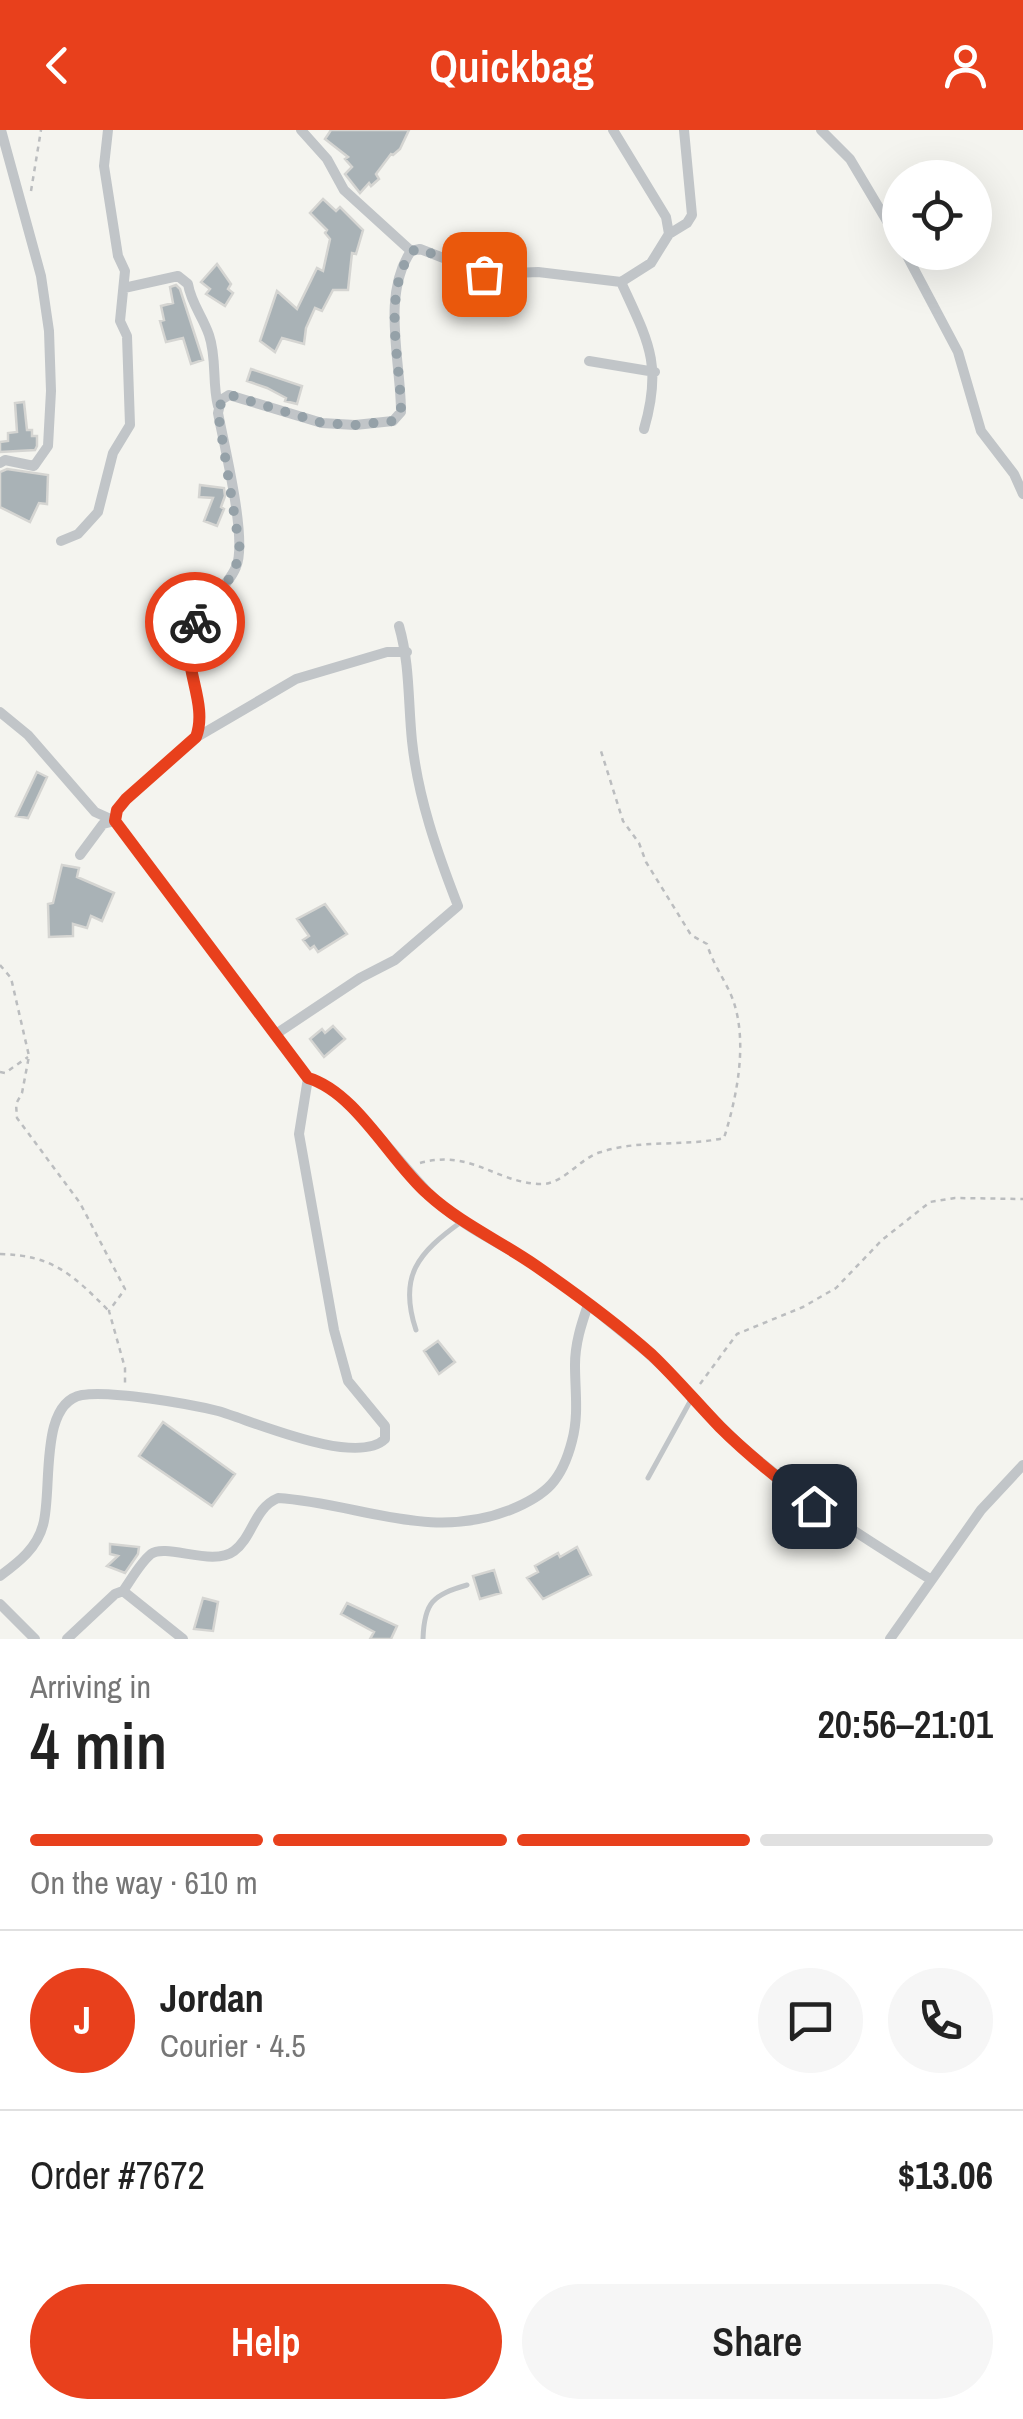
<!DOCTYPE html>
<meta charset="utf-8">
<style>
:root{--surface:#fff;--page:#f6f6f6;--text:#222;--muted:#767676;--line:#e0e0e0;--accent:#e8401c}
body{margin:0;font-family:"Archivo Narrow",sans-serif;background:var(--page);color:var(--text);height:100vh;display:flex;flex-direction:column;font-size:38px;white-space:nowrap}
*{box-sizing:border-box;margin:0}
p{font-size:32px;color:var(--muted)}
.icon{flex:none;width:55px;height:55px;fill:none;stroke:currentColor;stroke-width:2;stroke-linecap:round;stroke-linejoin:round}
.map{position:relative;height:1509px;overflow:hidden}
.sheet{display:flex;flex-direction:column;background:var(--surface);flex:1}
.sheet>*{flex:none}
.tools{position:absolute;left:882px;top:30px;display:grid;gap:20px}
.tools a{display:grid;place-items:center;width:110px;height:110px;border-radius:50%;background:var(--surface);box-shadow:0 10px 40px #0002;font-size:50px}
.pin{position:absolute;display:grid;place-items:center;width:85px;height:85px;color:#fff;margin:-42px;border-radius:20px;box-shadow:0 5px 15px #0006}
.courier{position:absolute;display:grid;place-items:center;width:100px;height:100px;margin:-50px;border:8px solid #e8401c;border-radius:50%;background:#fff;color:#222;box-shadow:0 2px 12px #0007}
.summary em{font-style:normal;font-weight:600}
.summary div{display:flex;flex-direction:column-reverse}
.summary{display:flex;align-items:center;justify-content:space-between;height:170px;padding:0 30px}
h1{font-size:65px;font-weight:600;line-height:75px}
.bar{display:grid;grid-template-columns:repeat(4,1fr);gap:15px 10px;align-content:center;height:120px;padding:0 30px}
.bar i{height:12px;border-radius:8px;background:var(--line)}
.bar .selected{background:var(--accent)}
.bar p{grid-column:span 4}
.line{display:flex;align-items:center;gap:25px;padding:0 30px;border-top:2px solid var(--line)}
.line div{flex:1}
.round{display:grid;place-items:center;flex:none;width:105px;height:105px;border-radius:52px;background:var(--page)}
.action{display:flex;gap:20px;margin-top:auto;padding:20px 30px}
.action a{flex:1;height:115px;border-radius:60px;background:var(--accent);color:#fff;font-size:40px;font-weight:600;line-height:115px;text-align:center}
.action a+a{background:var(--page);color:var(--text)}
header{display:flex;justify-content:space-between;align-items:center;height:130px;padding:0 30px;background:var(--accent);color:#fff;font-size:45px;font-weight:600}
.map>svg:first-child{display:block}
</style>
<header><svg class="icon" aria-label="back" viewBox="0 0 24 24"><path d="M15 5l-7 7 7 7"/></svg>Quickbag<svg class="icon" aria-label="person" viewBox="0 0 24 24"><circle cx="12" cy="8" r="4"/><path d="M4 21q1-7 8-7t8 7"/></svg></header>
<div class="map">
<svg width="1023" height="1509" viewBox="0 0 1023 1509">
<rect width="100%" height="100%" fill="#f4f4ef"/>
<path fill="#a9b2b6" stroke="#d5d5d2" stroke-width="2.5" d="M331,0h78l-9,19 -7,6 -2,-1 -15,20 3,5 -8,7 -2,-3 -9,10 -15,-19 7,-7 -7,-8 3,-2 -23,-18z
M323,69l13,12 4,-4 23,23 -7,24 -4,-1 -4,37h-15l-11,21 -7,-3 -9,20 -2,16 -22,-6 -7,14 -15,-11 17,-50 20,18 20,-41 6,3 7,-32 -5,-6 2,-3 -17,-17z
M217,134l14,20 -3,5 5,4 -8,13 -19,-12 4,-5 -9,-7z
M176,155l4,4 23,71 -12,4 -8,-26 -17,4 -6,-21 4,-1 -3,-14 12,-3 -3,-16z
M251,239l51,17 -5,18 -12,-3 1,-3 -19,-10 -20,-7z
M24,272l3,28h5v6h5v10l-2,4 -35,2v-10l8,-1v-8l9,-1 -2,-29z
M7,339l41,6 -1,29 -8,-1 -9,19 -30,-15v-35z
M200,355l24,3 1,8 -4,11 3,2 -7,17 -13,-5 9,-23 -14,-1z
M37,642l10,5 -19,41 -12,-2z
M62,735l17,3 -2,9 37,16 -12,28 -11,-5 -4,12 -14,-4v12l-24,1 -1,-33 5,-1z
M325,774l22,30 -29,18 -4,-6 -4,3 -7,-9 6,-4 -12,-17z
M333,896l12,13 -21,18 -14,-18 12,-10 3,4z
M438,1211l17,21 -16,12 -15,-23z
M163,1292l72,52 -23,32 -73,-50z
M110,1414l29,3 -1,7 -13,19 -18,-7 11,-10 -8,-2z
M577,1417l14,28 -48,24 -16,-21 11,-6 -3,-6 23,-13 2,4z
M494,1440l7,23 -21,6 -7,-23z
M203,1468l15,4 -5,29 -19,-2z
M347,1473l50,23 -6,13h-21l4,-7 -33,-18z"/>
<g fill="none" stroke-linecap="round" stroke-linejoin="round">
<path stroke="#bbbdbf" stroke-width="2.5" stroke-dasharray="5 5" stroke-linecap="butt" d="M31,61l10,-61
M0,835l11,13 18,78 -7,37 -6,11 1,14 63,85 45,86 -16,22 16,57v15
M0,942l5,1 23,-16
M420,1033c51,-14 74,19 120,21 24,1 39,-26 61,-32 40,-13 84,-5 123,-14 13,-41 24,-96 9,-138 -7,-19 -20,-35 -26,-56l-16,-9 -45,-73 -7,-19 -16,-22 -23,-73
M0,1124c53,1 73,21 109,57
M700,1254l37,-50 66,-27 33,-19 46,-48 48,-38 25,-4 68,1"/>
<path stroke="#c1c5c8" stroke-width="5" d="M416,1200c-18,-54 2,-77 45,-108
M648,1348l44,-80
M423,1509c1,-37 10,-44 44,-54"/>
<path stroke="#c1c5c8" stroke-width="10" d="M301,0l26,29 17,31 67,61 9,-2 65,25 53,-2 83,10 30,-19 18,-29 -3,-17 -53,-87
M821,0l29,29 50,84
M669,104l18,-11 5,-8 -8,-85
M905,122l53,100 23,79 33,43 9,20
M621,152c27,59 42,82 23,147
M124,158l54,-12 10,8c3,19 15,33 21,51 8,23 3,48 9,71
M589,231l66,11
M0,333l5,-3 29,6 14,-20 3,-55 -2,-60 -8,-55 -40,-146
M61,411l17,-7 20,-22 15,-59 17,-28 -3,-89 -7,-15 5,-50 -7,-15 -14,-90 4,-36
M0,582l28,23 67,77 20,9 193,257c45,13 97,97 136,130 27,23 60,37 89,56 36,23 69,52 103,79 40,32 70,72 108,105 59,52 120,90 186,131
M197,607l99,-58 91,-27h20
M80,725l23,-31 12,-3 2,-11 9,-11 70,-62c11,-29 -8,-61 -8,-92 -1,-32 37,-51 48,-78 12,-26 -12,-122 -18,-154l3,-13 8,-5 93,28 33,2 38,-4 8,-9c0,-50 -20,-117 10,-161
M276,904l84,-56 35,-18 63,-54c-21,-54 -40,-108 -46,-165 -4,-39 -2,-77 -13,-115
M0,1446c19,-14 37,-28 43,-51 10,-34 -5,-122 39,-130 28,-5 108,9 136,16 35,10 138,56 167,28v-13l-37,-45 -14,-51 -35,-196 9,-56
M123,1461c8,-11 17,-28 28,-37 15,-11 62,13 83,-3 19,-14 20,-43 44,-53 80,5 151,44 232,12 37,-15 52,-30 62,-69 7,-26 3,-50 3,-76 0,-21 6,-40 13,-60
M0,1474l35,35
M67,1509l48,-45 8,-3 60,48
M890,1509l91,-129 42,-45"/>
</g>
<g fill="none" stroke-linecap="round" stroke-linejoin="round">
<path stroke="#95a1a8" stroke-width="10" stroke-dasharray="0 18" d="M195,492l39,-49 6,-23 -22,-137 4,-13 8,-5 92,28 34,2 37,-4 8,-9c0,-50 -20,-117 11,-161l8,-2 64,25"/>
<path stroke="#e8401c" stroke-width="12" d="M195,492c-20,36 15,78 1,115l-70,62 -9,11 -2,11 193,257c48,14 83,84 120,116 33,30 72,47 108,72 39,27 80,57 116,89 24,23 45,48 68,72 29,29 62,55 94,79"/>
</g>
</svg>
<div class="tools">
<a><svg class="icon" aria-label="locate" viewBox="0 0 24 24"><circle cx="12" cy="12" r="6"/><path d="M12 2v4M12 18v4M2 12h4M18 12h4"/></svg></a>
</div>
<div class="pin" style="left:484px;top:144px;background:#ea580c"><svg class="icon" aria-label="bag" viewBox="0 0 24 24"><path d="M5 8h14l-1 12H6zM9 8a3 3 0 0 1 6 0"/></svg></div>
<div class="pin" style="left:814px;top:1376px;background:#1f2937"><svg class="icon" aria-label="home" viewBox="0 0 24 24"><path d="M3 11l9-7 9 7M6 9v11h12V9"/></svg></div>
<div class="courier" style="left:195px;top:492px"><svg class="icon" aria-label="bike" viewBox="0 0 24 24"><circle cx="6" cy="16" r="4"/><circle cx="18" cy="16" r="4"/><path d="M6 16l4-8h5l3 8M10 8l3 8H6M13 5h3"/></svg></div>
</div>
<section class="sheet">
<div class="summary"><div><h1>4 min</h1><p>Arriving in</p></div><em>20:56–21:01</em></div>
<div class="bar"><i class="selected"></i><i class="selected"></i><i class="selected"></i><i></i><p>On the way · 610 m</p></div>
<div class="line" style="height:180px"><b class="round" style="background:var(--accent);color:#fff">J</b><div><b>Jordan</b><p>Courier · 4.5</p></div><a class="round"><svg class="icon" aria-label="chat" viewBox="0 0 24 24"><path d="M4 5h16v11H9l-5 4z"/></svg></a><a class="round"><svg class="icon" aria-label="phone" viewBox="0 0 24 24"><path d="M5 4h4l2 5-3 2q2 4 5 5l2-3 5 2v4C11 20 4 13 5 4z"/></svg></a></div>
<div class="line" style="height:130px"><div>Order #7672</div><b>$13.06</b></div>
<div class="action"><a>Help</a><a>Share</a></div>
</section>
